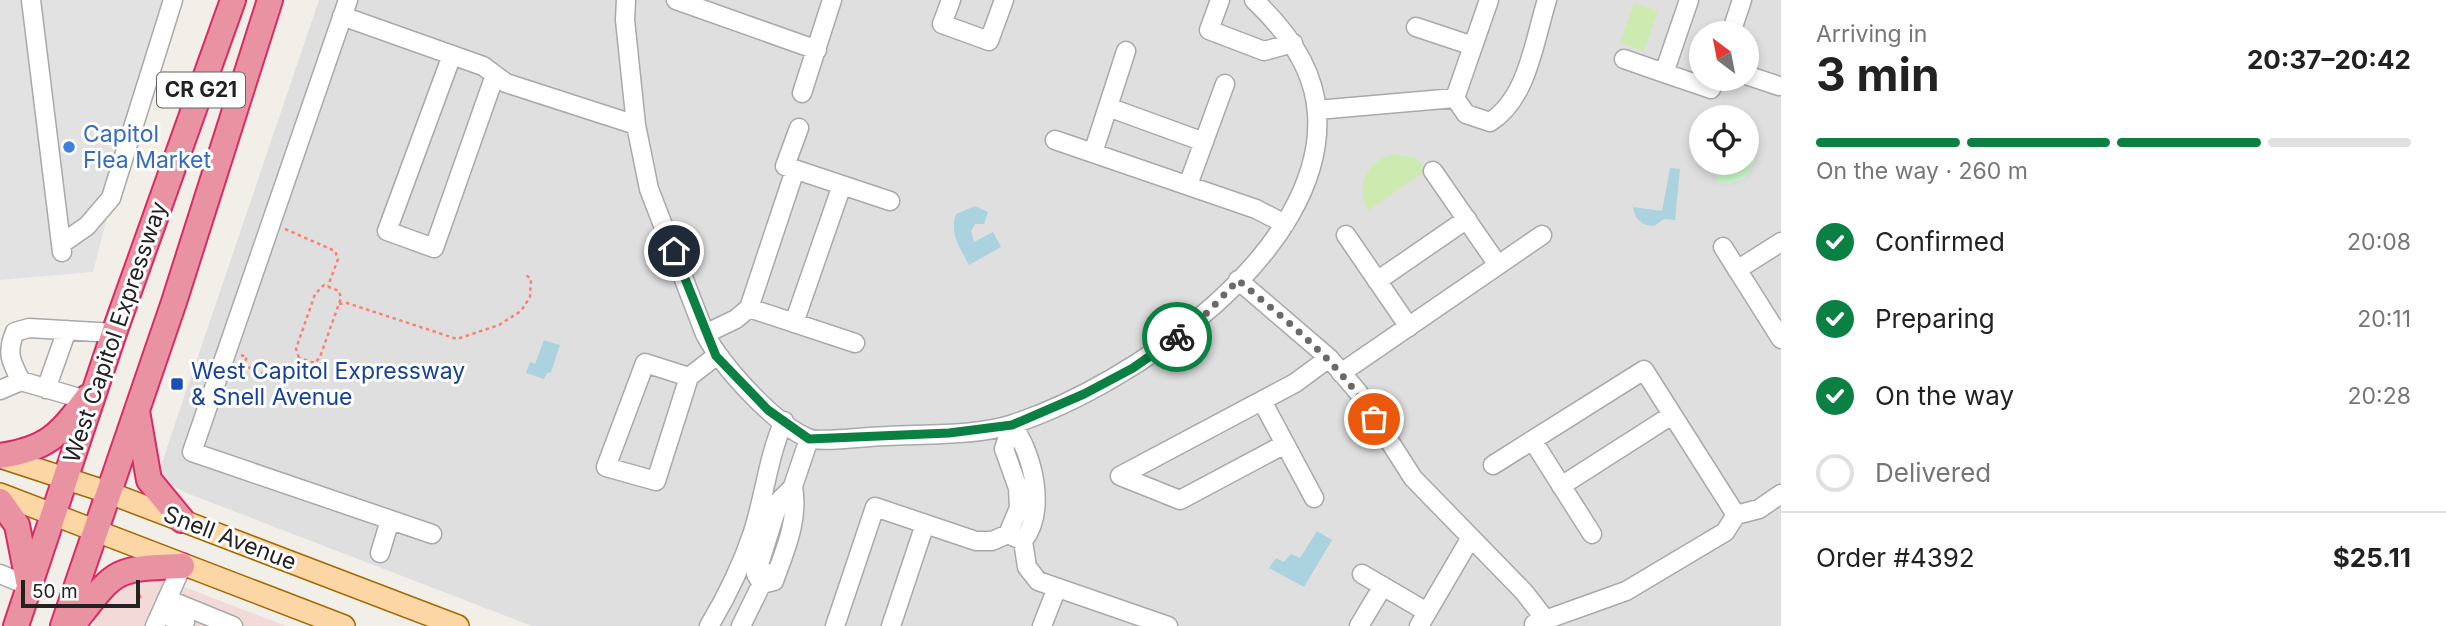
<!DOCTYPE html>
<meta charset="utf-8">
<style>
:root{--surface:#fff;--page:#f2f2f2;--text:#222;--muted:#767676;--line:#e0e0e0;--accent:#0b8043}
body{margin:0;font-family:Inter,sans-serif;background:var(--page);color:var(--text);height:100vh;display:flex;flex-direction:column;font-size:26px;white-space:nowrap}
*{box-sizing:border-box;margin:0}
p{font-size:23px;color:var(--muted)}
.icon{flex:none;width:38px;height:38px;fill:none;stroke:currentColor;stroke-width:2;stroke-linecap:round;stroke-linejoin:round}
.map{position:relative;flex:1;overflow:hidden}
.side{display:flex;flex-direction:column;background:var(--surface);width:665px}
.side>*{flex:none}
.needle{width:46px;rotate:328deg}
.tools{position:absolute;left:1689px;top:21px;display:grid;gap:14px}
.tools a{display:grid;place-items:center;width:70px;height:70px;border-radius:50%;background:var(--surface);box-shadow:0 4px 10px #0003;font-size:35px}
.scale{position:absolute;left:21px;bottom:18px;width:119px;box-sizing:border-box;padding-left:7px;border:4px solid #222;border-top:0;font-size:19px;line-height:24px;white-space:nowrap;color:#222;-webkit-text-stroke:5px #fff;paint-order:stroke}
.pin{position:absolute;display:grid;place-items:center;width:60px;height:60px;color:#fff;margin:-30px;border:4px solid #fff;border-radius:50%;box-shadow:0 2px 7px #0007}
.courier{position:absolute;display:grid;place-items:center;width:70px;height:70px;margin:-35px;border:5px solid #0b8043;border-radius:50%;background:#fff;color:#222;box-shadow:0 2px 9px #0007}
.headline em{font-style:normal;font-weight:700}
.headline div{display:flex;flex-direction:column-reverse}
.headline{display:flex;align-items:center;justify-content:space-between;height:119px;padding:0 35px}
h1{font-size:46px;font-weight:700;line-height:52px}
.bar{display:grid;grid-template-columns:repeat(4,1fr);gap:10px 7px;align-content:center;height:84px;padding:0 35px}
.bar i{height:9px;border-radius:5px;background:var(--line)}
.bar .current{background:var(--accent)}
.bar p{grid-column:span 4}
.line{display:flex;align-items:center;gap:18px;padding:0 35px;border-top:2px solid var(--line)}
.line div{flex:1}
ol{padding:0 35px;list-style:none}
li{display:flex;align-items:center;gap:21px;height:77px}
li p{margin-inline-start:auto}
li .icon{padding:7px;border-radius:50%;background:var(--accent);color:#fff;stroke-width:4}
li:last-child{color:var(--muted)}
li i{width:38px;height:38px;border:4px solid var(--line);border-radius:50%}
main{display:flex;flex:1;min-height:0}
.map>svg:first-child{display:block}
</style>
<main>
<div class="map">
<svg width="1781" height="626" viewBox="0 0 1781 626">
<rect width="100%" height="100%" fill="#f2efe9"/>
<path fill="#e0dfdf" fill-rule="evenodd" d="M319,0h1462v626h-1249l-348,-134 -17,-10 -8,-11zM1701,33h45v46h-45zM1701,117h45v46h-45z"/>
<path fill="#f2dad9" d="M114,560l172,66h-193z"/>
<path fill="#cdebb0" d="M1634,3l24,8 -14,40 -24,-8z
M1395,154l19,3 14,12 -60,42c-13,-26 -1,-51 27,-57z"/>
<path fill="#c8facc" d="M1747,155l10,2 -12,21 -16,6 -12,-1 1,-20h28z"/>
<path fill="#e2e2e2" d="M0,0h163l-70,272 -93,8z"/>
<path fill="#aad3df" d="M1670,168l10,1 -5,51 -11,-1 -10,7c-13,0 -19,-7 -21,-19l29,4z
M975,206l13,6 -4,12h-9l-4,7 3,11 19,-10 8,15 -32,18c-9,-18 -20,-31 -13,-51z
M544,340l16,5 -9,27 -4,1 -3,6 -18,-6 4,-11 5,2z
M1317,531l15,9 -28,47 -35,-19 7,-10 8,4 7,-8 9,4z"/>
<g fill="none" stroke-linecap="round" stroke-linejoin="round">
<defs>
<path id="minor" d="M31,0l31,252
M348,0l-156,452 240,82
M626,0l-1,20 11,105 13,64 56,145c17,32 69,90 103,104 10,5 64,-2 79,-2 39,-2 90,0 126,-12 117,-38 314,-172 304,-311 -3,-46 -31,-83 -63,-113
M676,0l141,50
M951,0l-9,24 47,17 15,-41
M1220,0l-11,30 55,21 29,-8
M1689,0l-25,73 47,16 4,-10
M342,16l141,50 23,17 130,42
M1416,27l57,19
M1731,33l11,-33
M452,55l-65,176 47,17 61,-173
M1624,59l40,14
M1746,75l33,11
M802,93l30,-93
M1455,98l11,16 24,8c38,-24 44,-81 57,-122
M1455,98l34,-98
M1108,107l96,35
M1317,110l138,-12
M799,128l-14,38 105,35
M1055,140l201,69 29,15
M1093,153l33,-102
M1433,171l65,94
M1188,185l37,-101
M1346,235l63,92
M61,244l26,-18 24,-28 62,-198
M1723,247l58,92
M1737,270l44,-28
M1238,280l91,78 29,34 55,86 111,114 21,27 -1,7
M1377,281l90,-62
M749,308l106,35
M794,323l48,-138
M705,334l31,-15 13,-11 46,-138
M1341,373l201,-138
M689,377l-33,104 -50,-14 39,-104 44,14 27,-21
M21,381c-10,-19 -15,-28 -6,-49l14,-4 85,5
M46,389l21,-59
M0,390l21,-9 65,19
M1262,401l52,97
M1012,425c21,28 35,86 11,116l4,26 11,14 130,45
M1533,441l59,93
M1285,444l-105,56 -60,-24 175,-93 34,-25
M1493,465l151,-95 92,145
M1561,486l111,-71
M793,487c6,33 -8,63 -19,94l-12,3 -6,-10 23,-73z
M790,495l19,-56
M1008,534l11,-26 -1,-20 -14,-39 8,-24
M380,553l10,-33
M0,574l29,12
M1362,574l65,38
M167,599l66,27
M161,614l24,8
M1534,624l92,-33 99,-59 11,-17 23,-6 22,-15
M155,626l27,-60
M709,626c18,-30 33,-61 44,-94 12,-38 15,-75 31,-111
M741,626l26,-53
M835,626l40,-119 101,34h16l16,-7 15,7
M891,626l34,-102
M1042,626l14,-36
M1359,626l24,-40
M1419,626l51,-87"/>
<path id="major" d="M0,457l107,35 351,134
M0,494l344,132"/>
<path id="highway" d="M137,411l12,69 33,40
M0,456c48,-7 59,-21 88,-59
M0,501l17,24 11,56
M16,626l98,-293 119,-333
M63,626l111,-324 96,-302
M72,626c43,-55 39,-58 110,-60"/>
</defs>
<use href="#minor" stroke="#a9a9a9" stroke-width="21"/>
<use href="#major" stroke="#a06b00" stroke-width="24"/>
<use href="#highway" stroke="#dc2a67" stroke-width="28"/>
<path stroke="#fa8072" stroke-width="2.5" stroke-dasharray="3.5 3.5" stroke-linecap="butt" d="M285,229l50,22 3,8 -10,27
M339,304l8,-1 110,36 42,-14 22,-14 9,-14 1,-18 -6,-5
M241,355l6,2 -4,8 44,18 12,-25 -3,-9 19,-55 9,-9 15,6 2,7 -21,59 -5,6 -16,-5
M138,588l3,12"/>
<use href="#minor" stroke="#fff" stroke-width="18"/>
<use href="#major" stroke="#fcd6a4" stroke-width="21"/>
<use href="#highway" stroke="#e892a2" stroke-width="24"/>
</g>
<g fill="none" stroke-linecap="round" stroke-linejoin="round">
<path stroke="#6b6a68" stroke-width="7" stroke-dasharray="0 12.6" d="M1177,337l32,-26 29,-31c51,43 102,82 136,139"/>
<path stroke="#0b8043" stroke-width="9" d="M674,251l42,105 52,54 41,29 140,-6 63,-8 72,-31 49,-26 44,-31"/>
</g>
<circle fill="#3f7fe0" stroke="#fff" stroke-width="2.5" cx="69" cy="147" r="7"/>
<rect fill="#1a4fb4" stroke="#fff" stroke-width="2.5" x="170" y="377" width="14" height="14" rx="3.5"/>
<g text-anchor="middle" stroke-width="6" stroke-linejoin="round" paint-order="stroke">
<rect fill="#fff" stroke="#646464" stroke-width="2" x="157" y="72.5" width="88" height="35" rx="5"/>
<g font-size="21" font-weight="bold" fill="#222">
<text x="201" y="97">CR G21</text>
</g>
<g font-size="23" fill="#366cbe" stroke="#fff" text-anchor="start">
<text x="83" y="142">Capitol<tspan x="83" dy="26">Flea Market</tspan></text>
</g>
<g font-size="23" fill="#222" stroke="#fff">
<text transform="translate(115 332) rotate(-71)" y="8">West Capitol Expressway</text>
<text transform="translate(230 538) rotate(21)" y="8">Snell Avenue</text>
</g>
<g font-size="23" fill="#164399" stroke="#fff" text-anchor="start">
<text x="191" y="379">West Capitol Expressway<tspan x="191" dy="26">&amp; Snell Avenue</tspan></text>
</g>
</g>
</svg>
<div class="tools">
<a><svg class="needle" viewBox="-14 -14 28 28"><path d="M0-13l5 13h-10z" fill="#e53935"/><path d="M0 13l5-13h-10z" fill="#767676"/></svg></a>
<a><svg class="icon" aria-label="locate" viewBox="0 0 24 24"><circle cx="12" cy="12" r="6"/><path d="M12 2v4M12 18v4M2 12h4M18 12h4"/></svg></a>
</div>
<div class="scale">50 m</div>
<div class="pin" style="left:1374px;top:419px;background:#ea580c"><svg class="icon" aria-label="bag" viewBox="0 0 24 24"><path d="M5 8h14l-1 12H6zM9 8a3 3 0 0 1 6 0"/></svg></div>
<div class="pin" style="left:674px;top:251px;background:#1f2937"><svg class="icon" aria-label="home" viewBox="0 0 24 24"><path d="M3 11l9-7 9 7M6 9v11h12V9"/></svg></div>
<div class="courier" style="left:1177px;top:337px"><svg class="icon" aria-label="bike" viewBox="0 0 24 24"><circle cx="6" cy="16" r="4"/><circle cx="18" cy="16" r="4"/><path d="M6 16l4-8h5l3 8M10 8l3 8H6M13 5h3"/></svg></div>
</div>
<section class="side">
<div class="headline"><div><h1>3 min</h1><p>Arriving in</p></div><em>20:37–20:42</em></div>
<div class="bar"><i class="current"></i><i class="current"></i><i class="current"></i><i></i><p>On the way · 260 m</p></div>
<ol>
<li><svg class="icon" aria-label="check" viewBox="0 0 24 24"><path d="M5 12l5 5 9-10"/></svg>Confirmed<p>20:08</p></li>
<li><svg class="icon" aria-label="check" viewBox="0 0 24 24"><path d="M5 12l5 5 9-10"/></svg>Preparing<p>20:11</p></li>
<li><svg class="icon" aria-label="check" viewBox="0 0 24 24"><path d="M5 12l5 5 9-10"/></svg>On the way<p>20:28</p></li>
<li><i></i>Delivered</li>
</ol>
<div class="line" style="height:91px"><div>Order #4392</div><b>$25.11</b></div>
</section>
</main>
